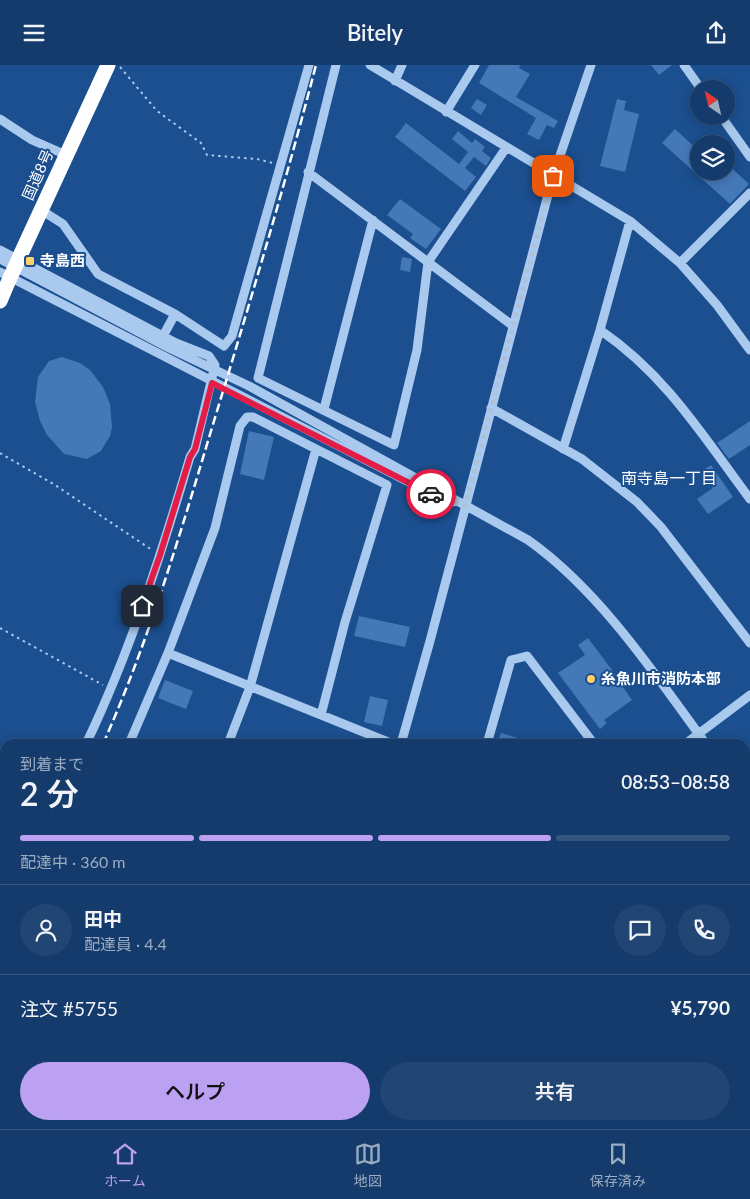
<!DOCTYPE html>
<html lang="ja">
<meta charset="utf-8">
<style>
:root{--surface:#143b6b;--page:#214673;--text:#f1f3f6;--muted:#9dadc1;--line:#33557e;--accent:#bca0f2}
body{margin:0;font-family:Lato,"Noto Sans JP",sans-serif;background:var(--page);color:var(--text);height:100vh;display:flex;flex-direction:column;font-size:19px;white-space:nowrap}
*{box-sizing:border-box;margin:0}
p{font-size:16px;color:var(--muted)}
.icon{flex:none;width:28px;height:28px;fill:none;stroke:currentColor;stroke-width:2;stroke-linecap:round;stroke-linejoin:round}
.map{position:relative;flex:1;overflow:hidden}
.panel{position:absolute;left:0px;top:674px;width:750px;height:391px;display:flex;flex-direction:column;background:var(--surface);border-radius:15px 15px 0 0;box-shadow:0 2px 12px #0003,0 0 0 1px var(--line)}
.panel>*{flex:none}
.needle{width:32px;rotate:326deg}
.tools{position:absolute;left:690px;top:15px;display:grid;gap:10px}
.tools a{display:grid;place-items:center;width:45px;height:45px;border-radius:50%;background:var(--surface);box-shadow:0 2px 12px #0003,0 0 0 1px var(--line);font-size:25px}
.pin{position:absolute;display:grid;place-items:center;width:42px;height:42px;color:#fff;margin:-21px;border-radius:10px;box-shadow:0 2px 8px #0006}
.courier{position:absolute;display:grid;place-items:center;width:50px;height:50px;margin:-25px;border:4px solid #e11d48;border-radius:50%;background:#fff;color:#222;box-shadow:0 1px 6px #0007}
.head em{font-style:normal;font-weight:600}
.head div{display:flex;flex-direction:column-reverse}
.head{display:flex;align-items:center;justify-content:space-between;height:85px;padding:0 20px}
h1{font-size:32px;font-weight:600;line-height:38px}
.bar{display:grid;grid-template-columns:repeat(4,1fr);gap:8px 5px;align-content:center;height:60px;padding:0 20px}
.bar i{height:6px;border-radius:4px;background:var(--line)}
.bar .selected{background:var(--accent)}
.bar p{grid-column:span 4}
.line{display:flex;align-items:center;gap:12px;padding:0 20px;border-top:1px solid var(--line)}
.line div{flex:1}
.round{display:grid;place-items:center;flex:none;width:52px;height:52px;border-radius:26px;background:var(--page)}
.primary-button{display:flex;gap:10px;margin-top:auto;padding:10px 20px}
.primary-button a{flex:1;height:58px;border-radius:30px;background:var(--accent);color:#111;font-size:20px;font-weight:600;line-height:58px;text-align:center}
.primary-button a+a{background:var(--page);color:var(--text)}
header{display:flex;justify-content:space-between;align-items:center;height:65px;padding:0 20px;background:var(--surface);font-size:22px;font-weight:600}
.dock{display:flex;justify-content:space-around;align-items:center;height:70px;border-top:1px solid var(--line);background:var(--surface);font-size:14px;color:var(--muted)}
.dock a{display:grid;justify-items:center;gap:2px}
.dock .selected{color:var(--accent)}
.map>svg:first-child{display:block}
</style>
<header><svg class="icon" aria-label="menu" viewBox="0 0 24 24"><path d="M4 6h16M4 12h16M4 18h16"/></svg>Bitely<svg class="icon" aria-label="share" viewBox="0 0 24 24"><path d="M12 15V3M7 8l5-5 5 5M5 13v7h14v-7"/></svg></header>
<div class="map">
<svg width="750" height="1064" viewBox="0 0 750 1064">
<rect width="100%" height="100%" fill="#1b4f8f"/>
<path fill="#4478b7" d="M489,0h31l-1,3 11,6 -14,23 42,24 -4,7 -7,-3 -8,15 -12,-6 9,-16 -57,-35z
M651,0h21l-13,10z
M477,34l10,6 -6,10 -10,-7z
M617,34l9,2 -2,9 15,4 -14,58 -25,-6z
M406,58l53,41 9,-12 -16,-13 6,-8 14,12 3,-4 10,8 -3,4 9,7 -5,8 -12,-9 -9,11 11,9 -11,14 -70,-54z
M675,64l24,22 -1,20h28v-8l23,21 -19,20 -68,-61z
M400,134l41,30 -15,20 -16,-11 3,-4 -26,-19z
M402,192l10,2 -2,13 -10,-2z
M62,292l18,6 10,7 13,17 7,17 2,23 -2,9 -9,15 -14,8 -23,-5 -17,-19 -7,-14 -5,-19 3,-25 11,-16z
M750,356v24l-21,14 -12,-16z
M249,366l25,6 -10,43 -24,-6z
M711,400l22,32 -25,17 -11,-15 16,-11 -11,-17z
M359,551l51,11 -5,20 -51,-11z
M588,573l36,48 -1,1 9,13 -28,20 3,3 -7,6 -42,-56 27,-18 -7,-10z
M165,615l28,11 -7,18 -28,-11z
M370,631l18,4 -6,26 -18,-4z
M501,668l30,9 -1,2h-33z"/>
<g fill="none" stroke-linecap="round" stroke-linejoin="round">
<path stroke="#a9c9ee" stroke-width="2" stroke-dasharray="2.5 4" stroke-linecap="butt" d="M120,2l37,44 44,32 6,12 50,4 16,4
M0,388l55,32 97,65
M0,563l103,57
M300,1064l1,-4"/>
<path stroke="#a9c9ee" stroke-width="9" d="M336,0l-78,313 136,67 23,-95 11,-88 78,-114
M370,0l260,156 50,42 37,42 33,45
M684,0l17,24
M395,16l7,-16
M446,47l29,-47
M721,51l29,41
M0,54l32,21 34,15
M308,107l205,154
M41,145l22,14 35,50 77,40 49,32 8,-10 77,-271
M0,185l176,93 33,13 6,9 -20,84 -5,8c-29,98 -60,195 -104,287
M0,194l169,89 80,38 279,154c71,50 127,134 178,204
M680,198l70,-70
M0,207l438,225 15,5
M600,265c66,45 103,106 150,169
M163,271l12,-22
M491,343l91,51 55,43 24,25 89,116
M324,344l49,-189
M563,384l37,-119 30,-109
M168,588l225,91
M129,679l39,-91 47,-125 25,-102 7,-9h6l134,68 -42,137 -24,93
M228,679l22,-57 66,-238
M401,679l29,-103 123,-465 38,-111
M487,679l24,-84 16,-4 67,88
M685,679l65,-49
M745,731l5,7
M0,799l5,2
M0,819l5,3
M745,875l5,7
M745,917l5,-2
M745,1000l5,-1
M745,1040l5,1"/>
<path stroke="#fff" stroke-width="15" d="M20,191l88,-191
M0,236l5,-12"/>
<path stroke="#fff" stroke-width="2.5" stroke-dasharray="9 4" stroke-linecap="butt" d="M103,679c48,-108 80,-220 114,-333 35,-115 69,-230 99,-346
M0,890l5,-10
M0,902l5,-10"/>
<path stroke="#fff" stroke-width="15" d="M5,224l15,-33"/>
</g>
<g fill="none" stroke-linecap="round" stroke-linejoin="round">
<path stroke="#afc1d8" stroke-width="5" stroke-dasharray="0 9" d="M431,429l34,12 88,-330"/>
<path stroke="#e11d48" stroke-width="6" d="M142,541l18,-51 30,-98 5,-8 17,-66 219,111"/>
</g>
<g fill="#ffd166" stroke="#1b4f8f" stroke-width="2">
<rect x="25" y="191" width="10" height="10" rx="2.5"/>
<circle cx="591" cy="614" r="5"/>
</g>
<g text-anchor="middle" stroke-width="4" stroke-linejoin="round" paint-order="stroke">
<g font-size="15" fill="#fff" stroke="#1b4f8f">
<text transform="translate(38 110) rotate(-66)" y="5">国道8号</text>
</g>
<g font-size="15" font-weight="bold" fill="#fff" stroke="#1b4f8f" text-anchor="start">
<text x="40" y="201">寺島西</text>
<text x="601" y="619">糸魚川市消防本部</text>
</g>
<g font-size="16" fill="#fff" stroke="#1b4f8f">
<text x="669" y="419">南寺島一丁目</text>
</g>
</g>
</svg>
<div class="tools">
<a><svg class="needle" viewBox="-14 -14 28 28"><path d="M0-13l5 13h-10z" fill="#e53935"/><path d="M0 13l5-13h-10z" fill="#9dadc1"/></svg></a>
<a><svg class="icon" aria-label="layers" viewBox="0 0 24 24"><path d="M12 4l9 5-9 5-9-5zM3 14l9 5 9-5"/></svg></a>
</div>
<div class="pin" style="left:553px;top:111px;background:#ea580c"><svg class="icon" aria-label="bag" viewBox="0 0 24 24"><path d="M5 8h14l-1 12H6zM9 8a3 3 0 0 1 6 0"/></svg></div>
<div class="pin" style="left:142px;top:541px;background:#1f2937"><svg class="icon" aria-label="home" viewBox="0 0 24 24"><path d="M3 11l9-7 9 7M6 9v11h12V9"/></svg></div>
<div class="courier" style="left:431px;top:429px"><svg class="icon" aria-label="car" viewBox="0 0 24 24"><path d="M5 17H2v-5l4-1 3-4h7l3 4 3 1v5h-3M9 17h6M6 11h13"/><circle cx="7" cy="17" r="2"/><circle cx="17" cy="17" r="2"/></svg></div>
<section class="panel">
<div class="head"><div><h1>2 分</h1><p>到着まで</p></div><em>08:53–08:58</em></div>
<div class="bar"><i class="selected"></i><i class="selected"></i><i class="selected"></i><i></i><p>配達中 · 360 m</p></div>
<div class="line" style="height:90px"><a class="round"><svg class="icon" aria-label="person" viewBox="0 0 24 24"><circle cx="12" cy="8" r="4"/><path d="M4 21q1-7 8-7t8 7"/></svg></a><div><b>田中</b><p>配達員 · 4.4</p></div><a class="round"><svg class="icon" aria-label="chat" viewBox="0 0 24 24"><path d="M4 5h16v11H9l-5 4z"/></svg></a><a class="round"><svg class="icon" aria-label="phone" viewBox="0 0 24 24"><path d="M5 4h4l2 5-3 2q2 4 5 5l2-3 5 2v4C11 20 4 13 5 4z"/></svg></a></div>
<div class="line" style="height:65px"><div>注文 #5755</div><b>¥5,790</b></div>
<div class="primary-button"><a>ヘルプ</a><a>共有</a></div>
</section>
</div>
<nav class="dock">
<a class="selected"><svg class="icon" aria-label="home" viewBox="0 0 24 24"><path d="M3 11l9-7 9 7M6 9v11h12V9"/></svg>ホーム</a>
<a><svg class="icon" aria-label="map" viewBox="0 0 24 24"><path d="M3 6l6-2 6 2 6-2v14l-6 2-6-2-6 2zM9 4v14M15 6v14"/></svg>地図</a>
<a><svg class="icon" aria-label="saved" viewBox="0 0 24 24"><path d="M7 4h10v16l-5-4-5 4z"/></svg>保存済み</a>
</nav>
